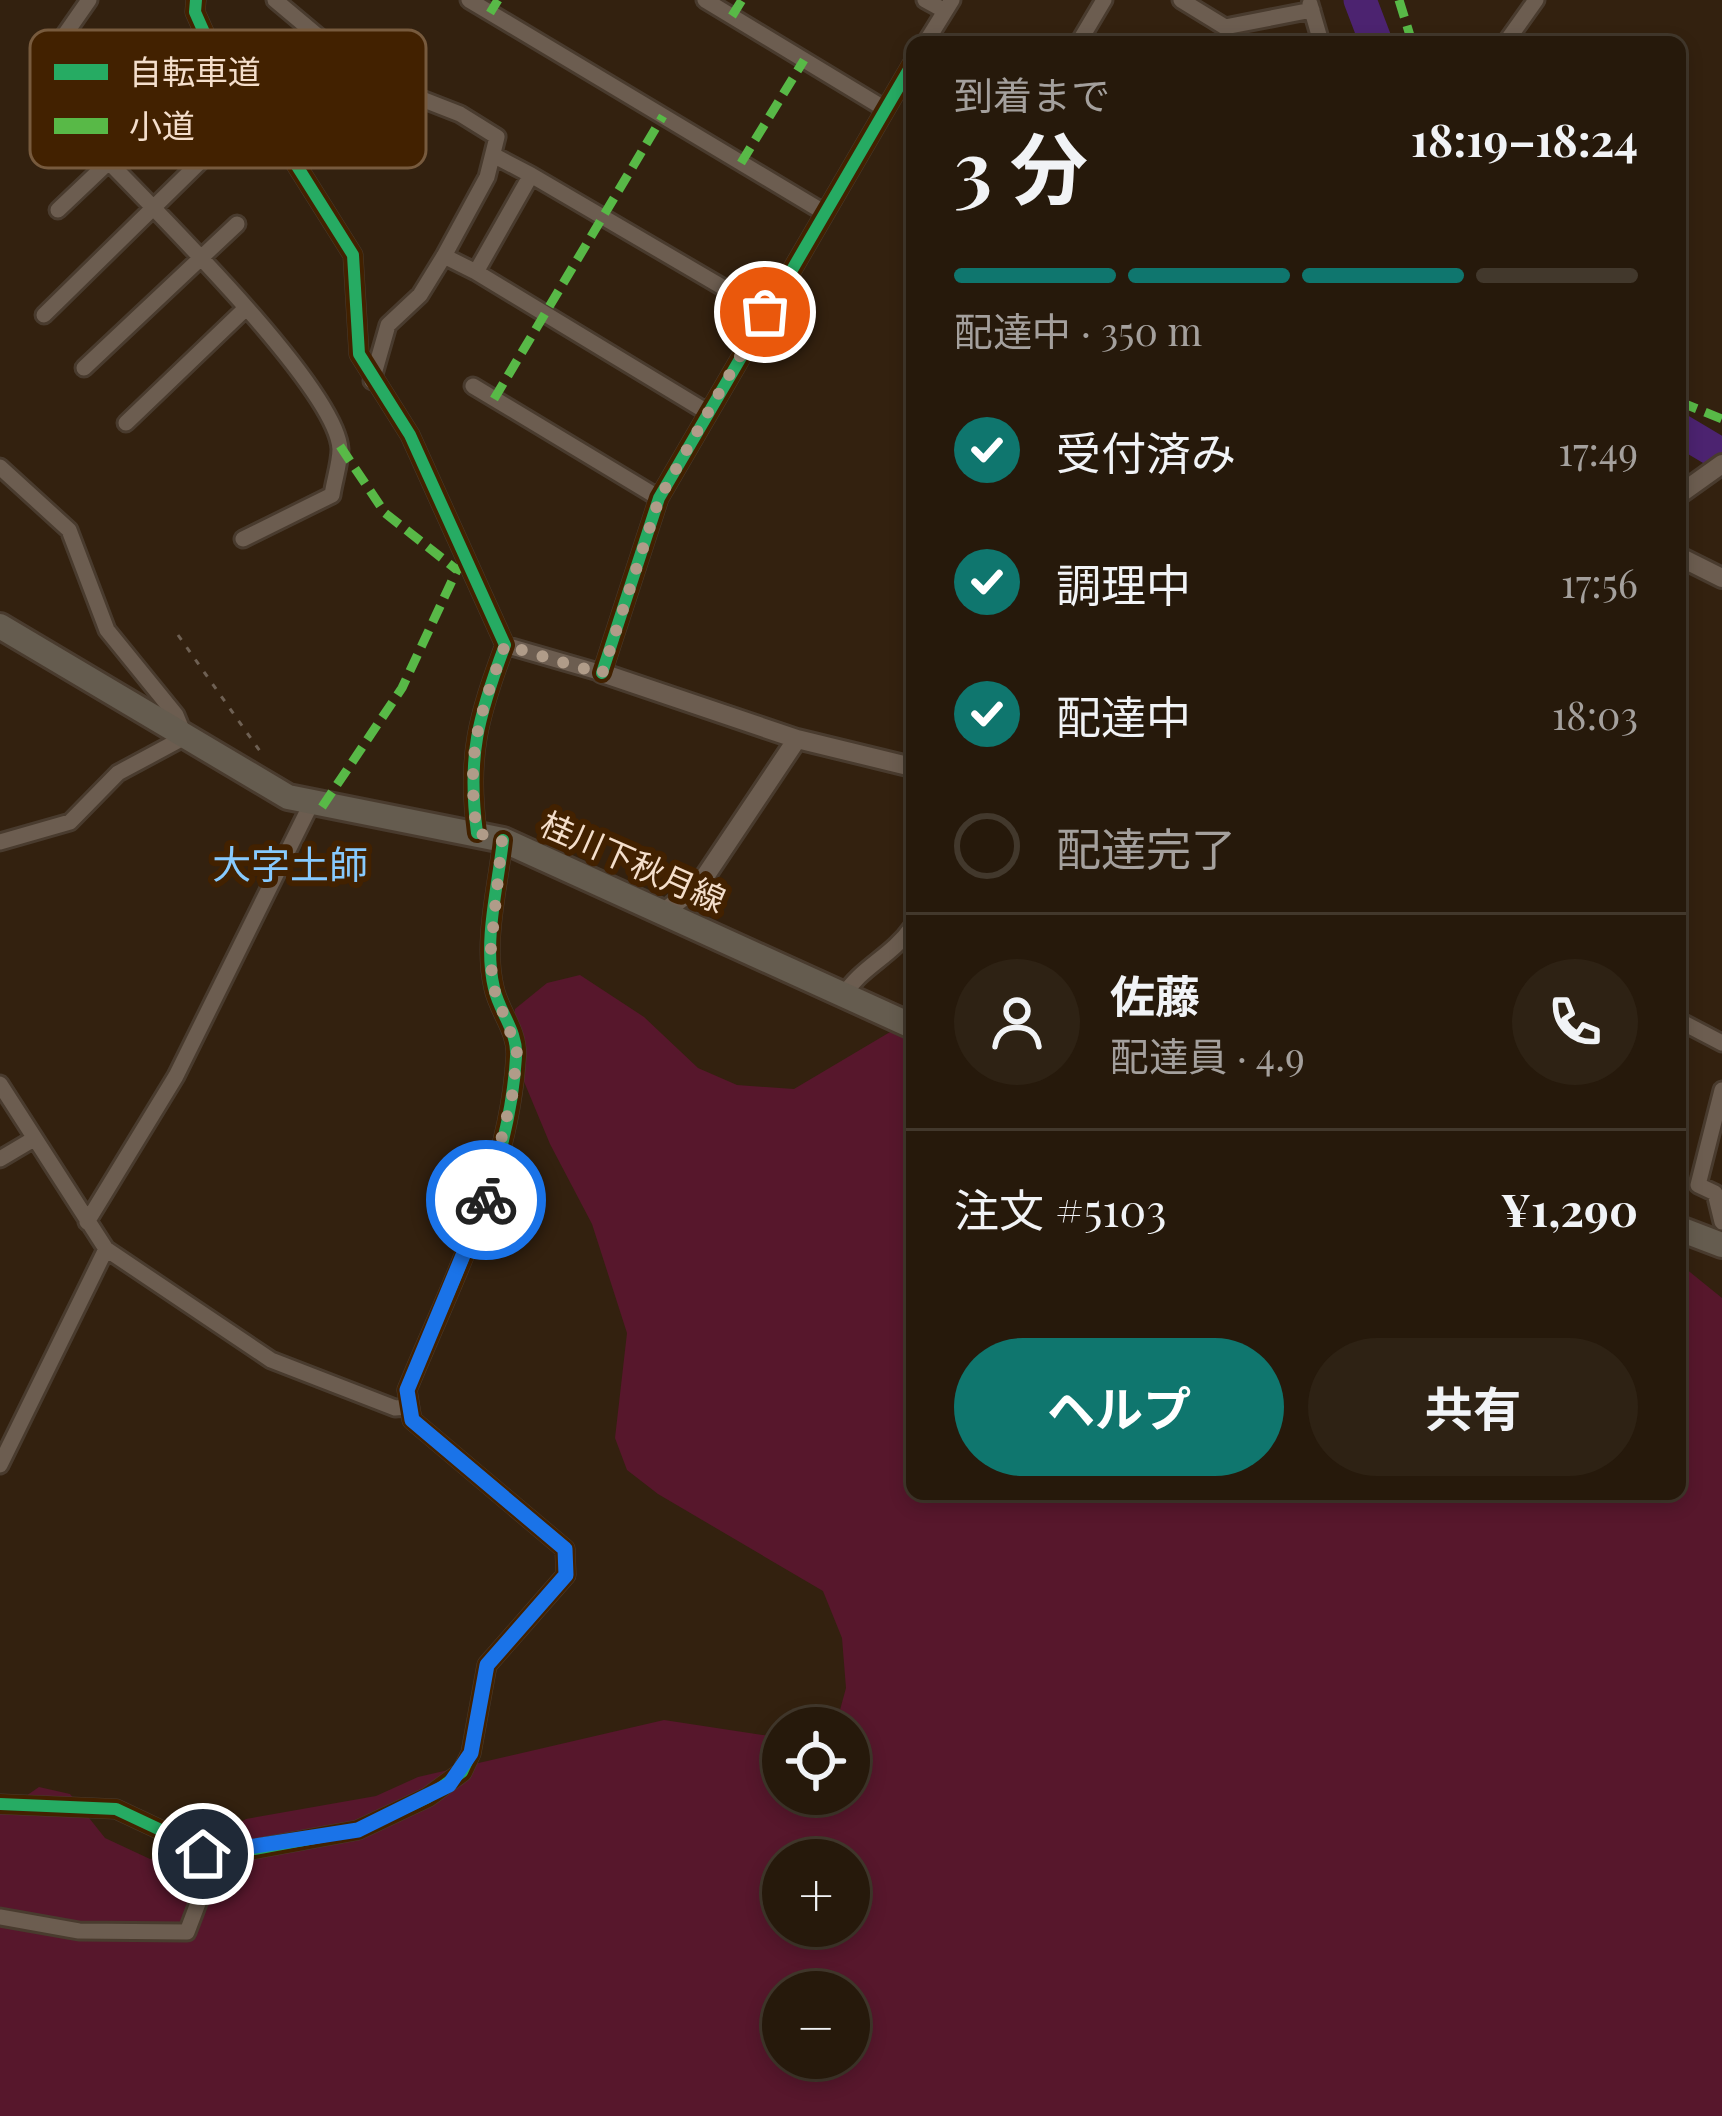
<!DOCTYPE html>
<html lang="ja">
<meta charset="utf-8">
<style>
:root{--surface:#26190b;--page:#2e2214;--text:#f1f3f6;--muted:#a4a09d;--line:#42382c;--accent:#0f766e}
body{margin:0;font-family:"Playfair Display","Noto Sans JP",serif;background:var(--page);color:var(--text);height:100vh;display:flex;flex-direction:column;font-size:45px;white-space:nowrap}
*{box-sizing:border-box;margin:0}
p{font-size:39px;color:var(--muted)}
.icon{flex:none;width:66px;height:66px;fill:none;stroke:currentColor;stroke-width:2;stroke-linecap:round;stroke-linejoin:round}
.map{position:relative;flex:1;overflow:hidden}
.side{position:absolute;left:906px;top:36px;width:780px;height:1464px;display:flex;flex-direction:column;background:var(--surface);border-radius:18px;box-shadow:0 6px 18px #0003,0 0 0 3px var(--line)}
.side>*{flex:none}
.tools{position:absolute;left:762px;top:1707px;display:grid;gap:24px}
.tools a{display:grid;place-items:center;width:108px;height:108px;border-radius:50%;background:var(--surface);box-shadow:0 6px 18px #0003,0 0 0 3px var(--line);font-size:60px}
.pin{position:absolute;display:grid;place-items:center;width:102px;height:102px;color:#fff;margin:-51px;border:6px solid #fff;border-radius:50%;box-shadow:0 3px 12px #0007}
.courier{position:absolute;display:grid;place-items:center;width:120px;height:120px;margin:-60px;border:9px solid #1a73e8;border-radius:50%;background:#fff;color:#222;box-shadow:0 3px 15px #0007}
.head em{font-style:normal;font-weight:700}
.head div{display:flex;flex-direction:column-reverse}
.head{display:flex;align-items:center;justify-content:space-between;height:204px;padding:0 48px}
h1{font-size:78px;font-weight:700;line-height:90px}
.bar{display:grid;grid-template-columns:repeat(4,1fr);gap:18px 12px;align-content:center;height:144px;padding:0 48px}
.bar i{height:15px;border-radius:9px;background:var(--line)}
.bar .selected{background:var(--accent)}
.bar p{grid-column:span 4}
.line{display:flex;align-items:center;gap:30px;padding:0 48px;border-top:3px solid var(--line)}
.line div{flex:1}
.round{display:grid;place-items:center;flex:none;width:126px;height:126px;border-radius:63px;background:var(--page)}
ol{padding:0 48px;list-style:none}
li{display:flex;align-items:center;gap:36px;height:132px}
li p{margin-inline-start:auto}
li .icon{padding:12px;border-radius:50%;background:var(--accent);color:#fff;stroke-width:4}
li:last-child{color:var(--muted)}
li i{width:66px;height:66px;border:6px solid var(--line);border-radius:50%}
.primary-button{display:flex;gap:24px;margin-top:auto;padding:24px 48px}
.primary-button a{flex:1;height:138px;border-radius:72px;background:var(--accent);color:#fff;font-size:48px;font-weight:700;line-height:138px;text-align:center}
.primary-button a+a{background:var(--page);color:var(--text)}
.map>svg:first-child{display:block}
</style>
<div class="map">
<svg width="1722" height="2116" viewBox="0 0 1722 2116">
<rect width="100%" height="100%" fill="#33210f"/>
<path fill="#57172c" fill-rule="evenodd" d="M580,975l64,42 54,51 39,17 57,4 118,-70v475h768v-230l42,34v818h-1722v-302l39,-27 31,7 35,44 45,21 33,-2 63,-38 130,-23 42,-19 246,-57 119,18v56h66v-66h-27l15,-7 9,-33 -4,-50 -19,-47 -165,-97 -31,-24 -12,-32 12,-105 -35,-109 -42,-80 -40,-96 5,-39 32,-26zM783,1860h66v66h-66zM783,1992h66v66h-66z"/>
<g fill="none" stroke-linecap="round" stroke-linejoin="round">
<path stroke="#4c2370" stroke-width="33" d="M1360,0l16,42
M1680,430l42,25"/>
<defs>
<path id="minor" d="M89,0l-44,63 -1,32c57,63 292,284 296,354 0,14 -6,32 -8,46l-89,44
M196,0l-1,12 40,90 45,37 73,116 6,99 51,81 95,210c-27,72 -38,111 -28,188
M275,0l93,78 92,36 37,23 -10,40 -43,79 -24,39 -32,30 -16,56
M469,0l356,213
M705,0l180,109
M925,0l20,11
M1181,0l44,27 87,-17
M1310,4l11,38
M926,42l26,-42
M1079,42l25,-42
M1506,42l30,-42
M64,118l72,-65
M493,155l38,20
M58,210l118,-112
M444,256l32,16
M44,315l160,-157
M84,368l153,-144
M473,386l186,112
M707,412l-231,-140 55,-97 234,137
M126,423l119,-114
M0,467l69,63 38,100 69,85 9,22 -67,36 -48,49 -70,20
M505,645l97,28 57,-175 253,-434
M842,997c20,-31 49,-40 70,-70
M1680,1021l42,22
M0,1084l106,165 165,111 124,48 12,-1
M1722,1090l-24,95 17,8 7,29
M0,1159l32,-19
M87,1222l89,-146 135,-272
M0,1465l106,-216
M0,1804l116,5 100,47 142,-26 70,-33 34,-25 9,-19 16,-88 79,-90 -1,-26 -153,-129 -5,-30c44,-108 102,-214 109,-333 2,-26 -17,-45 -22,-69 -11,-46 4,-102 9,-148
M0,1917l79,14 108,1 29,-76"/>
<path id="tertiary" d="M1680,494l42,-30
M1680,557l42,21
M602,673l195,66 115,28
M666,911l36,-30 95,-142"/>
<path id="primary" d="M0,626l288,171 215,43 409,186
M1680,1229l42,16"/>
</defs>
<use href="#minor" stroke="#493b2e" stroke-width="21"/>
<use href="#tertiary" stroke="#493b2e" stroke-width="24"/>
<use href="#primary" stroke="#493b2e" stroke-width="30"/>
<path stroke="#6e6053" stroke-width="3" stroke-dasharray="6 9" stroke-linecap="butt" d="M178,635l84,119"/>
<use href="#minor" stroke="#6c5d50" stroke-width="15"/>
<use href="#tertiary" stroke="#6c5d50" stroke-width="18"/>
<use href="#primary" stroke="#655c4f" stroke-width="24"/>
<path stroke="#58b947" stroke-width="9" stroke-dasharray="18 9" stroke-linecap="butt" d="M1399,0l13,42
M490,13l8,-13
M732,16l10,-16
M741,163l63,-103
M494,399l169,-283
M1680,402l42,17
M340,446l45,67 72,57
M322,807l80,-119 55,-118 13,-9"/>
<defs>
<path id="cycleway" d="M196,0l-1,12 40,90 45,37 73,116 6,99 51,81 95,210c-27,72 -38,111 -28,188
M602,673l57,-175 253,-434
M0,1804l116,5 100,47 142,-26 70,-33 34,-25 9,-19 16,-88 79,-90 -1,-26 -153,-129 -5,-30c44,-108 102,-214 109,-333 2,-26 -17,-45 -22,-69 -11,-46 4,-102 9,-148"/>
</defs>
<use href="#cycleway" stroke="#422100" stroke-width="20"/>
<use href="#cycleway" stroke="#26ab63" stroke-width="12"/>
</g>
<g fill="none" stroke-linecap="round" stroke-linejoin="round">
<path stroke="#b09c89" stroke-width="12" stroke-dasharray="0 21.6" d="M486,1200l27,-108 4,-42 -23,-61 -4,-31 12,-118 -25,-7c-11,-80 1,-114 28,-188l97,29 57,-175 106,-187"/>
<path stroke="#1a73e8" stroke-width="15" d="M203,1854l155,-24 91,-45 22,-32 16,-88 79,-90 -1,-26 -153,-129 -5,-30 79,-190"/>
</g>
<g text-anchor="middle" stroke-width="12" stroke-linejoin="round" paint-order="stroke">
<g font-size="33" fill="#f4decb" stroke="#422100">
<text transform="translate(633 862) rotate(24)" y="12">桂川下秋月線</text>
</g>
<g font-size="39" fill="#87cafe" stroke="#422100">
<text x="290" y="879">大字土師</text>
</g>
</g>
<rect x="30" y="30" width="396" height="138" rx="18" fill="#422100" stroke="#775a3d" stroke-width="3"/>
<rect x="54" y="64" width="54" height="16" fill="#26ab63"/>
<rect x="54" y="118" width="54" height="16" fill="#58b947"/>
<g font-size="33" fill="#f4decb">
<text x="129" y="84">自転車道</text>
<text x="129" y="138">小道</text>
</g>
</svg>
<div class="tools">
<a><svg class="icon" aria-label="locate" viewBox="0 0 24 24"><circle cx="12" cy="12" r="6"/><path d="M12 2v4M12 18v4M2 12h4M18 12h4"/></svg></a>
<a>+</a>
<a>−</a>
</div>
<div class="pin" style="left:765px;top:312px;background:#ea580c"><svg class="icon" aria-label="bag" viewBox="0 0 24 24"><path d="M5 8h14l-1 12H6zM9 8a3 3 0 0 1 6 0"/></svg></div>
<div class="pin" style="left:203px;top:1854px;background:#1f2937"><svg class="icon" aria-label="home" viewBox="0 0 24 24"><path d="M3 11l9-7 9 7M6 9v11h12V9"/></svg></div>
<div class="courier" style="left:486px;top:1200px"><svg class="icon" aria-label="bike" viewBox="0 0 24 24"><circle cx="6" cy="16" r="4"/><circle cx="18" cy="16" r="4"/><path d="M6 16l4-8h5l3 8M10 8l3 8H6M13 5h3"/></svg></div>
<section class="side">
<div class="head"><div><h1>3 分</h1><p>到着まで</p></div><em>18:19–18:24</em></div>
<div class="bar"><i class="selected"></i><i class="selected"></i><i class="selected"></i><i></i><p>配達中 · 350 m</p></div>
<ol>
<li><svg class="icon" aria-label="check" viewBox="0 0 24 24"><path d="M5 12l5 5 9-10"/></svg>受付済み<p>17:49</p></li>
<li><svg class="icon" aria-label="check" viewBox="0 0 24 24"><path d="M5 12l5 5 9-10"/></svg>調理中<p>17:56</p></li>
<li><svg class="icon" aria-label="check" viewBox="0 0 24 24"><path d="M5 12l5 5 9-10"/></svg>配達中<p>18:03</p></li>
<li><i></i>配達完了</li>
</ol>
<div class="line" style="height:216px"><a class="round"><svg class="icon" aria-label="person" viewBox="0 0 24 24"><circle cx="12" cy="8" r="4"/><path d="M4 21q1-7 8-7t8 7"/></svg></a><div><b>佐藤</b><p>配達員 · 4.9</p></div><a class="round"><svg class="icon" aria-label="phone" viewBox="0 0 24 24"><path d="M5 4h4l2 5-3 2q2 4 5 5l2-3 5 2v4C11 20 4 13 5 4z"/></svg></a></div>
<div class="line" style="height:156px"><div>注文 #5103</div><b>¥1,290</b></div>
<div class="primary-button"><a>ヘルプ</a><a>共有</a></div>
</section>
</div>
